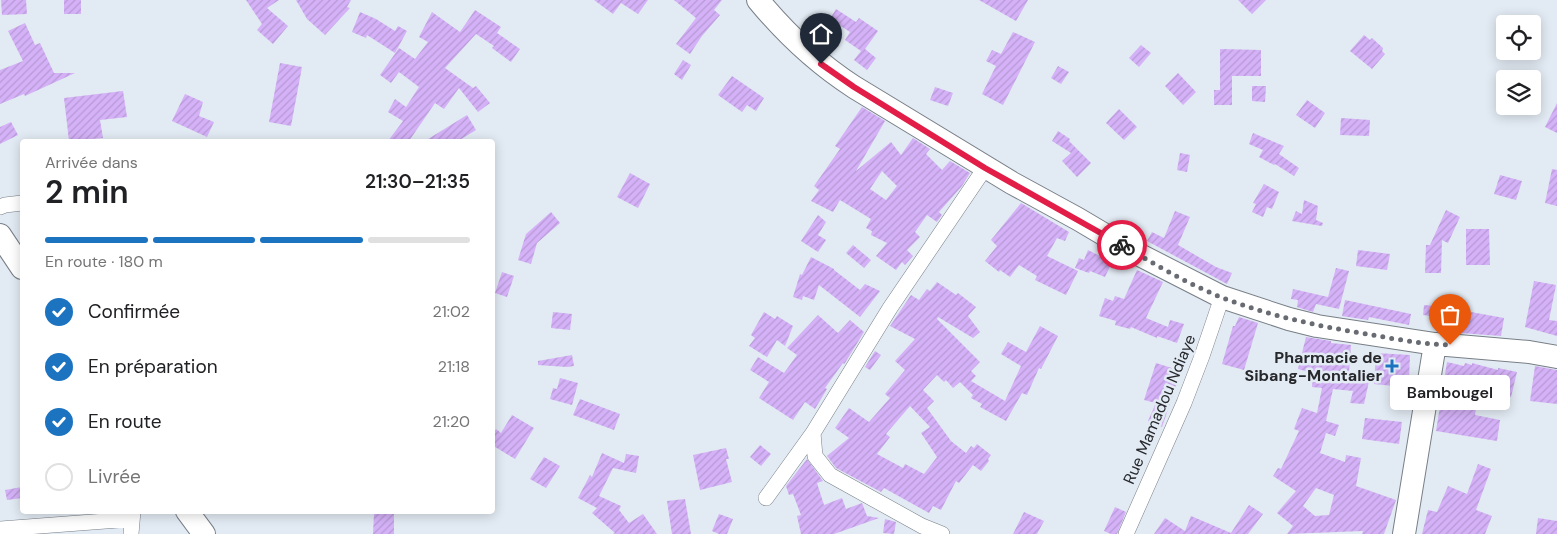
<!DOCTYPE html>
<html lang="fr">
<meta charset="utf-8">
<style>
:root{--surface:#fff;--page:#f2f2f2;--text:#202124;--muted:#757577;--line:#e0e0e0;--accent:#1c73c0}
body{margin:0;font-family:"DM Sans",sans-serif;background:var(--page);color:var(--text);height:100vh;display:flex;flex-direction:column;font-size:19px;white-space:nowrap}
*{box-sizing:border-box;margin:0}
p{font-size:16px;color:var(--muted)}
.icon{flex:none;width:28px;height:28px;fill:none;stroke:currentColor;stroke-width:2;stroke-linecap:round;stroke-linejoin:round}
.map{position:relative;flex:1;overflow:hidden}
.drawer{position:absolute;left:20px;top:139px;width:475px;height:375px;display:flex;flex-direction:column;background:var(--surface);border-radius:5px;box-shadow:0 2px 12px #0003}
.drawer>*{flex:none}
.tools{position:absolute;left:1496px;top:15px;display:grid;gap:10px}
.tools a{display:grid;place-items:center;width:45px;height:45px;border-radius:5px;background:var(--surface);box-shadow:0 2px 12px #0003;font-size:25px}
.pin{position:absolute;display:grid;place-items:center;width:42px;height:42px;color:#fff;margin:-51px -21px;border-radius:50% 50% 50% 0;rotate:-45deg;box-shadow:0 0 5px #0007}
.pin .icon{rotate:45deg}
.courier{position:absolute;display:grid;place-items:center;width:50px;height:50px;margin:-25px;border:4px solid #e11d48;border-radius:50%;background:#fff;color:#222;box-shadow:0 1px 6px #0007}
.bubble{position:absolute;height:35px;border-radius:5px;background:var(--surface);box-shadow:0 2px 12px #0003;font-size:16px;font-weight:600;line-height:35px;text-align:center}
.headline em{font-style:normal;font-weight:600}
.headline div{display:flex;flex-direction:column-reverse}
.headline{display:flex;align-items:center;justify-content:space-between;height:85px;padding:0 25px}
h1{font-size:32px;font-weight:600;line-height:38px}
.bar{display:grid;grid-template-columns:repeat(4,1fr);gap:8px 5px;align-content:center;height:60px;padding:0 25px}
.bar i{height:6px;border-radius:4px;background:var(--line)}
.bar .active{background:var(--accent)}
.bar p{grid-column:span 4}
ol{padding:0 25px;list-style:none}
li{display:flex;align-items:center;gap:15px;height:55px}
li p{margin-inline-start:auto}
li .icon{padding:5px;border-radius:50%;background:var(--accent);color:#fff;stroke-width:4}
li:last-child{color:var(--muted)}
li i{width:28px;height:28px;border:2px solid var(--line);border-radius:50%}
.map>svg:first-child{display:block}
</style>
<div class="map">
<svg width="1557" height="534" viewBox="0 0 1557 534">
<defs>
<pattern id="building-hatch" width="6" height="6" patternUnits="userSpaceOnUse" patternTransform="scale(1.25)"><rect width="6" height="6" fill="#d5b2f8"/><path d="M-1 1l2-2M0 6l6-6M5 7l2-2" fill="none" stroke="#b799d5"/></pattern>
</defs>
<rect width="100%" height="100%" fill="#e2eaf3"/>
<path fill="url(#building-hatch)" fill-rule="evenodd" d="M1,0h25l1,14 -25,1z
M64,0h17v14h-17z
M246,0h33l-12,8 21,18 -15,18 -16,-14 5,-6z
M296,0h55l-4,7 3,1 -25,27 -18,-16z
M594,0h54l-10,14 -17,-11 -8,11z
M674,0h48l-8,10 6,5 -18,21 -12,18 -14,-10 20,-26z
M979,0h49l-12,21z
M1238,0h28l-14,14z
M836,9l20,13 3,-4 19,13 -13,18 11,9 -9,12 -13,-10 7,-9 -16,-11 5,-8 -20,-13z
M475,10l26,17 -4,6 23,16 -9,13 -19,-14 2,-2 -18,-12 -31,34 28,20 3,-2 14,17 -12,9 -19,-24 -15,21 -9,-6 -26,38h-21l15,-20 -15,-9 7,-13 11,8 13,-20 -20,-15 -8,11 -11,-8 19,-27 16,11 13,-17 -9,-5 13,-25 28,20z
M360,12l16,7 19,12 3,-5 9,5 -12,22 -28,-18 -1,3 -14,-6z
M25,23l10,22 5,-2 14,30h21l-50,23 -1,-2 -24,10v-34l23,-9 -15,-30z
M1013,32l22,10 -32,63 -21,-11 14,-28 -10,-5 6,-11 9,4z
M1364,35l6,5 2,-2 11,10 -1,3 3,3 -13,15 -22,-18z
M1141,45l10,8 -12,14 -10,-9z
M1220,49l41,1v26h-29v29h-18v-15h6z
M683,60l8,5 -9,15 -8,-6z
M280,63l22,4 -11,59 -22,-4z
M1058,66l11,6 -8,12 -10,-6z
M1178,73l18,19 -13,13 -18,-19z
M732,76l32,22 -8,13 -9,-6 -5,7 -24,-17z
M1252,86h14l-1,16 -13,-1z
M935,87l18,6 -5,13 -18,-6z
M123,91l4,26 -27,3 3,18 -34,3 -5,-43z
M185,94l18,8 -4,14 15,6 -7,15 -35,-16z
M1307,100l18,13 -10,15 -19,-13z
M1557,103v30l-12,-6z
M862,107l23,14 -29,50 35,-29 10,13 12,-17 17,11 -4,5 16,16 8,-9 20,12 -8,13 -23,26 3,3 -5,7 -10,-7 -12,17 5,5 -13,13 6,6 -8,9 -3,-3 -6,8 -20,-14 11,-13 -16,-8 1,-4 -6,-3 5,-9 -31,-19 -7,12 -22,-11 8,-11 -5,-4 26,-37 -5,-3zM882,171l15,15 -11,14 -16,-11z
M1119,109l18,18 -13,13 -18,-17z
M467,115l9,15 -18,11h-33z
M1341,118l29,2 -1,16 -29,-1z
M11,122l7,13 -18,9v-17z
M1058,131l12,8 -1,2 22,22 -14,14 -15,-16 9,-8 -19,-12z
M1253,133l31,13 -5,8 20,14 -5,8 -19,-12 -1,1 -15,-8 4,-7 -14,-6z
M1180,153l10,2 -3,17 -10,-2z
M1552,169l5,1v36l-12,-3z
M630,173l20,11 -12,24 -21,-11z
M1500,175l22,6 -6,19 -22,-6z
M1264,184l15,8 -7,17 -5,-2 -4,10 -11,-5 4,-8 -3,-1z
M1304,200l14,6 -2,14 7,3 -1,3 -30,-5 4,-10 6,3z
M1021,203l48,29 -4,9 -8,-3 -10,18 31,15 -12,24 -31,-15 2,-4 -18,-11 -9,12 -10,-7 -1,2 -14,-11 12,-15 -6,-6z
M1446,210l14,7 -12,26 -6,-3 -1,33h-16l1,-28h4z
M1175,211l15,6 -12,28 38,22 16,6 -5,11 -80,-43 5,-9 12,6z
M551,212l9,11 -23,20 -6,21 -13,-4 8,-26z
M818,215l8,7 -8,13 8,5 -8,12 -17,-11z
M1466,229h23l1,36h-24z
M853,245l18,15 -7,8 -18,-15z
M1088,250l24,12 -7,15 -15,-6 -1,2 -14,-5 4,-10 5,2z
M1358,250l32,4 -3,16 -31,-4z
M811,257l23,12v1l26,20 5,-6 15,7 -20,26 -41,-32 -5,15 -11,-4 -1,4 -9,-3 7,-23 2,1z
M1336,268l13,3 -10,38 -23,-5 -3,8 -16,-5 1,-7 -7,-1 2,-10 35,8z
M1137,270l26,12 -17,36 22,9 2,-7 14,4 -7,19 -20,-7v2l-26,-11 -1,2 -15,-4 1,-4 -17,-5 6,-18 8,3 2,-5 9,3z
M502,272l12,4 -7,21 -12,-4z
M1534,281l22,4 -7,35 8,1v15l-32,-9z
M937,282l19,13 2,-2 18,14 -8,9 12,16 -7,6 -35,-21 -1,2 43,43 -9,9 5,5 -5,5 34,20 16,-35 -20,-12 7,-12 18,10 14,-26 18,10 -17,33 -2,-1 -12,27 -5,-2 -16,28 -26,-14 2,-3 -11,-6 2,-3 -13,-13 -7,6 -7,-8 -2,2 -7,-7 -14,15 11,11 -7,7 24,33 15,12 5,-7 3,2 3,-4 14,11 -3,4 1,2 -8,10 -8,-6 -14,18 -3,-2 -15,29 -8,-4 -4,7 -45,-25 -3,4 -45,-24 -9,-12 22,-18 -14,-10 14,-20 20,14 21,-24 -5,-4 20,-24 -10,-9 20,-22 -25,-13 21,-31 8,5 8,-11 3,2zM910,406l20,21 -9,6 16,24 -13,17 -19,-10 -2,4 -26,-14 13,-17 -4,-3z
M1345,300l66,14 -2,11 -40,-8 -1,3 -26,-4z
M1445,301l15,2v7l44,8 -3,18 -54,-4v-14l-24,-3 1,-10 21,2z
M553,312l19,2 -2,16 -19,-2z
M764,312l11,7 2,-3 16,10 -8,20 -8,-6 -10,17 -18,-11 6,-8 -4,-3z
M818,315l20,18 12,-13 14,12 -19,31 -1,1 -1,-1 -18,25 2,1 -12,20 -10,-7 -12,18 -34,-22 10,-16 -19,-12 8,-13 26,16 13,-18 -10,-7z
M1239,317l19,6 -14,47 -22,-6 11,-38h2z
M1306,337l25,4v2l20,2 -2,27 21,5 -6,27 -14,-1 3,-12 -20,-2 -7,32 13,4 -4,11 -9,-3 -6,20 25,9 1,-7 15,3 -5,28 40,14 -12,34h-22l1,-3 -76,3 6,-8 -16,-13 19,-22 -23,-15 5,-8 3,1 18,-38 -5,-2 8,-21 15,5 5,-25 -10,-1 1,-14 -15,-4zM1316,488l18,7 -5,20 -14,1 -12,-10z
M875,351l6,4 -11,15 -5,-3z
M1376,353l34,2 -2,49h-15v-18l-19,-2z
M572,355l2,11 -7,1 -29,-2v-4z
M1447,362l17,4 1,-3 7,2v-2l26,7v-2l19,4 -6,25 -32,-8 -4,26 25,5 -3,21 -61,-10z
M1156,363l22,7 -4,12 3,1 -15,44 -14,-6 8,-18 -12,-3z
M1535,366l22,4v34l-27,-3z
M560,378l18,5 -6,22 -22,-6 3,-11 4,1z
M580,399l40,15 -6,16 -41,-15z
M512,415l22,13 -19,31 -23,-14v-10l4,-6 5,4z
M1365,418l37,4 -3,22 -37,-5z
M760,445l11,9 -10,12 -11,-9z
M726,448l3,11h-3l6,23 -32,8 -7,-35z
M602,453l22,10 2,-9 13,2 -3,17 -23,-5 -14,28 22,10 -2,4 10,13 14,-9 14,20h-44l2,-1 -23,-20 5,-5 -19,-10 12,-23 2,2z
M544,457l16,9 -14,22 -16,-9z
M807,459l16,22 -6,2 7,22 18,-7 4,11 16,-6 5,13 12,2 -45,16h-33l-4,-18 4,-1 -8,-21 -4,1 -3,-9z
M1478,464l13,5 -15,41 16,6 -7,18h-63l6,-24 9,2 11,-26 19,8z
M22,487v11l-15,2 -2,-10z
M685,499l6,35h-19l-5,-33z
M1249,505l14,9 -15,20h-94l11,-16 20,13 6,-15 40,17z
M1115,507l11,5 -9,22h-6l-7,-3z
M1024,512l20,9 -7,13h-24z
M374,513h20v21h-21z
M719,514l14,5 -6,15h-8l-7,-3z
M1538,518l19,3v13h-21z
M885,519l11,3 -2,12 -11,-1z"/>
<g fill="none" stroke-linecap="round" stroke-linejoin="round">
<defs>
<path id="street" d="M0,207l5,-2 17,-2
M813,433l2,23 15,19 92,51 20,8
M766,498l47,-65 77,-125 95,-140
M0,529l132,-10
M131,534l2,-23
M1126,534l58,-131 18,-47 20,-59"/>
<path id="secondary" d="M758,0c28,34 59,63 96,87l158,96 66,36 54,32 90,46 67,22 28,7 118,18 94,8 28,5
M0,235l22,33
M187,511l17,23
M1404,534l31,-190"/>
</defs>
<use href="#street" stroke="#787f87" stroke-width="16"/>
<use href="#secondary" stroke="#787f87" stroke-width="24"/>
<use href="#street" stroke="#fff" stroke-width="15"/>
<use href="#secondary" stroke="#fff" stroke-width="22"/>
</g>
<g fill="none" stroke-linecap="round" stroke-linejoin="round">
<path stroke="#686c72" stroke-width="5" stroke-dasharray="0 9" d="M1122,245c32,19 66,39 101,53 47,18 95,28 144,36 27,5 55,10 83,11"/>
<path stroke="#e11d48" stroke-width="6" d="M821,64l33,23 131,81 137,77"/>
</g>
<path fill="#1c73c0" stroke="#e2eaf3" stroke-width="2" d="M1389.5 358.5h5v5h5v5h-5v5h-5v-5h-5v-5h5z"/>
<g text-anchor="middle" stroke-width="5" stroke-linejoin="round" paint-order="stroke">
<g font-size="16" font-weight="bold" fill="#26282c" stroke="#e2eaf3" text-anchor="end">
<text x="1382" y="363">Pharmacie de<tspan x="1382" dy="18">Sibang-Montalier</tspan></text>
</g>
<g font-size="16" fill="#26282c" stroke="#e2eaf3">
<text transform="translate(1159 409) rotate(-67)" y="6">Rue Mamadou Ndiaye</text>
</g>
</g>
</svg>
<div class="tools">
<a><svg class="icon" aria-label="locate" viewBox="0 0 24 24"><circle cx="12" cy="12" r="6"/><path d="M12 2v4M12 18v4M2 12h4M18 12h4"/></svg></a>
<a><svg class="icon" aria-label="layers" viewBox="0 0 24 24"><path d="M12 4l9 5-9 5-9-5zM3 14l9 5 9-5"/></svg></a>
</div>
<div class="pin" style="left:1450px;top:345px;background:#ea580c"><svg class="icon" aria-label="bag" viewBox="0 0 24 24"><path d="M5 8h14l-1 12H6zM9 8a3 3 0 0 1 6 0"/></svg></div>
<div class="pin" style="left:821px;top:64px;background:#1f2937"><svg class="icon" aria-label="home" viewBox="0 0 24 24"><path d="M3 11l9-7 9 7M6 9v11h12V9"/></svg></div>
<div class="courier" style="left:1122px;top:245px"><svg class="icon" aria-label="bike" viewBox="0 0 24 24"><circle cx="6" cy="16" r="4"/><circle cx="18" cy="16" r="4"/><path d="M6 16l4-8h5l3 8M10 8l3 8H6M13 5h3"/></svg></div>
<div class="bubble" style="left:1390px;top:375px;width:120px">Bambougel</div>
<section class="drawer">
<div class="headline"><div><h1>2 min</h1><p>Arrivée dans</p></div><em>21:30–21:35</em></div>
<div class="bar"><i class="active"></i><i class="active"></i><i class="active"></i><i></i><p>En route · 180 m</p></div>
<ol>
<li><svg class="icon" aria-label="check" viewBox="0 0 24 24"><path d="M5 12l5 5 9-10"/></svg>Confirmée<p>21:02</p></li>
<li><svg class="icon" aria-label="check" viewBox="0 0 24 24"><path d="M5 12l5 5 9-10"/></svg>En préparation<p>21:18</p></li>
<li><svg class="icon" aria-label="check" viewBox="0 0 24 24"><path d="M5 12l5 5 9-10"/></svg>En route<p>21:20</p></li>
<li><i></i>Livrée</li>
</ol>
</section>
</div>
